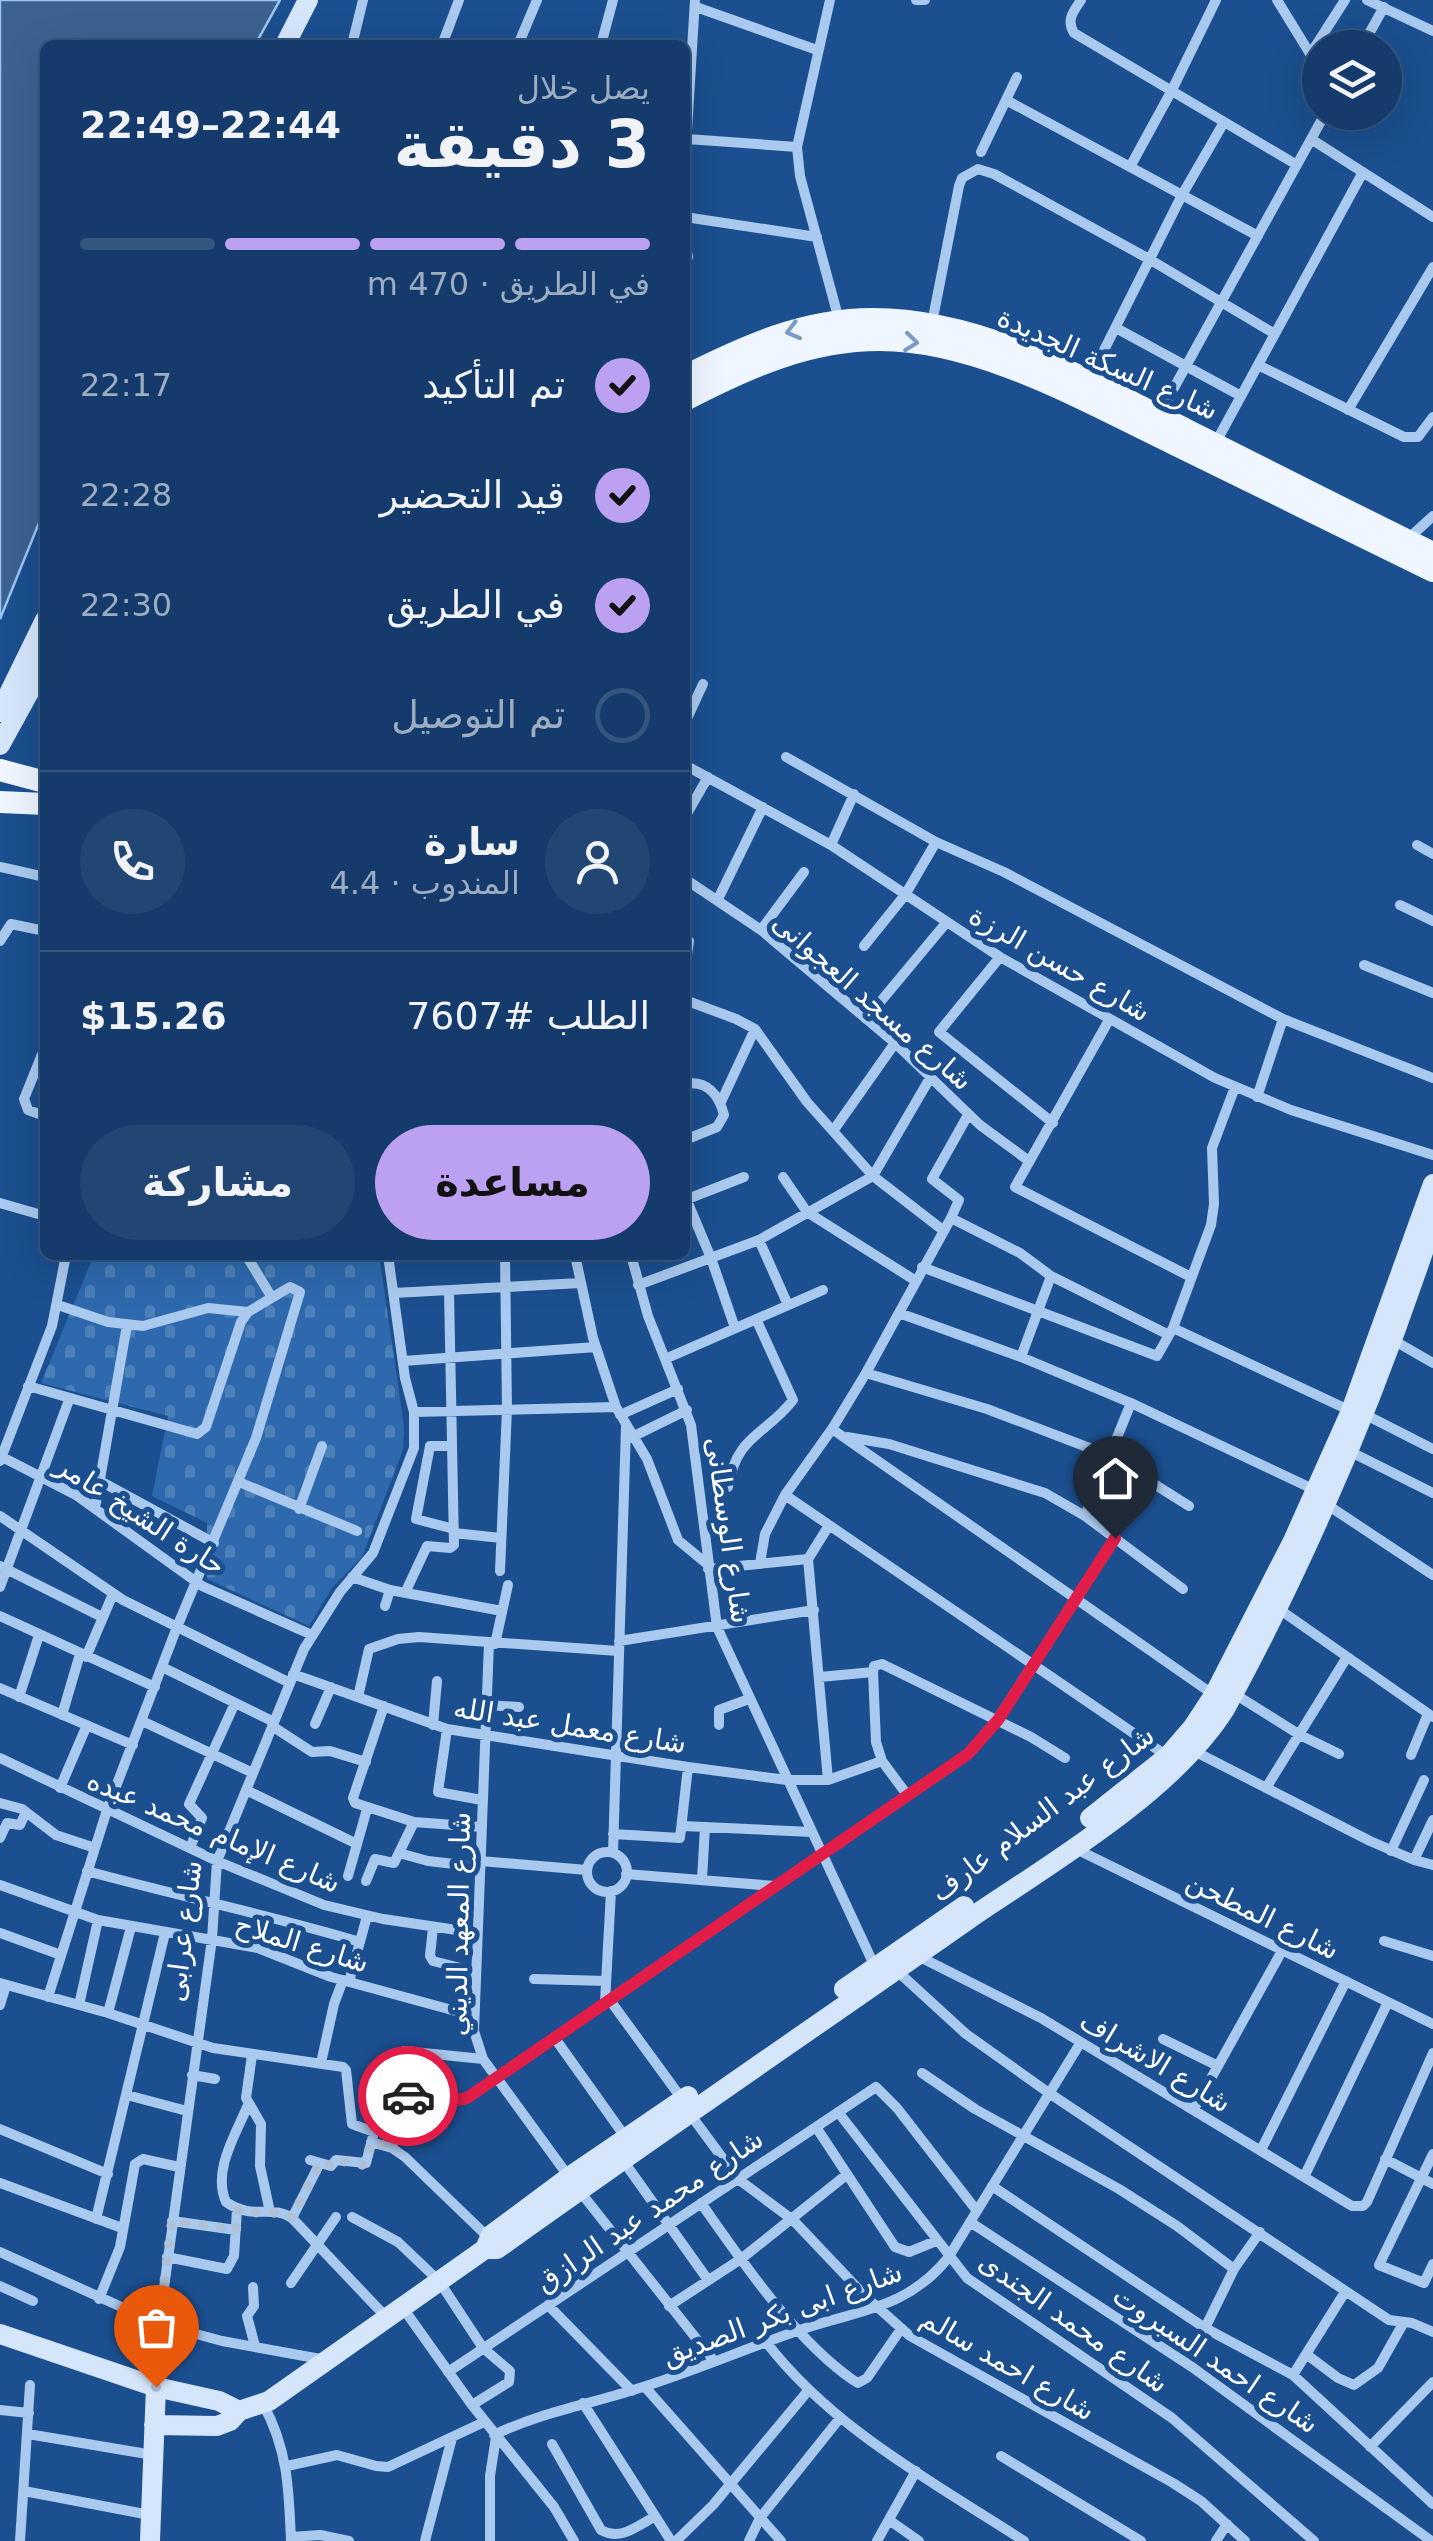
<!DOCTYPE html>
<html lang="ar">
<meta charset="utf-8">
<style>
:root{--surface:#143b6b;--page:#214673;--text:#f1f3f6;--muted:#9dadc1;--line:#33557e;--accent:#bca0f2}
body{margin:0;font-family:"DejaVu Sans","Noto Naskh Arabic",sans-serif;background:var(--page);color:var(--text);direction:rtl;height:100vh;display:flex;flex-direction:column;font-size:38px;white-space:nowrap}
*{box-sizing:border-box;margin:0}
p{font-size:32px;color:var(--muted)}
.icon{flex:none;width:55px;height:55px;fill:none;stroke:currentColor;stroke-width:2;stroke-linecap:round;stroke-linejoin:round}
.map{position:relative;flex:1;overflow:hidden;direction:ltr}
.drawer{position:absolute;left:40px;top:40px;width:650px;height:1220px;display:flex;flex-direction:column;background:var(--surface);border-radius:15px;box-shadow:0 10px 40px #0002,0 0 0 2px var(--line);direction:rtl}
.drawer>*{flex:none}
.fabs{position:absolute;left:1302px;top:30px;display:grid;gap:20px}
.fabs a{display:grid;place-items:center;width:100px;height:100px;border-radius:50%;background:var(--surface);box-shadow:0 10px 40px #0002,0 0 0 2px var(--line);font-size:50px}
.pin{position:absolute;display:grid;place-items:center;width:85px;height:85px;color:#fff;margin:-102px -42px;border-radius:50% 50% 50% 0;rotate:-45deg;box-shadow:0 0 10px #0007}
.pin .icon{rotate:45deg}
.courier{position:absolute;display:grid;place-items:center;width:100px;height:100px;margin:-50px;border:8px solid #e11d48;border-radius:50%;background:#fff;color:#222;box-shadow:0 2px 12px #0007}
.overview em{font-style:normal;font-weight:700}
.overview div{display:flex;flex-direction:column-reverse}
.overview{display:flex;align-items:center;justify-content:space-between;height:170px;padding:0 40px}
h1{font-size:65px;font-weight:700;line-height:75px}
.bar{display:grid;grid-template-columns:repeat(4,1fr);gap:15px 10px;align-content:center;height:120px;padding:0 40px}
.bar i{height:12px;border-radius:8px;background:var(--line)}
.bar .on{background:var(--accent)}
.bar p{grid-column:span 4}
.line{display:flex;align-items:center;gap:25px;padding:0 40px;border-top:2px solid var(--line)}
.line div{flex:1}
.round{display:grid;place-items:center;flex:none;width:105px;height:105px;border-radius:52px;background:var(--page)}
ol{padding:0 40px;list-style:none}
li{display:flex;align-items:center;gap:30px;height:110px}
li p{margin-inline-start:auto}
li .icon{padding:10px;border-radius:50%;background:var(--accent);color:#111;stroke-width:4}
li:last-child{color:var(--muted)}
li i{width:55px;height:55px;border:5px solid var(--line);border-radius:50%}
.action{display:flex;gap:20px;margin-top:auto;padding:20px 40px}
.action a{flex:1;height:115px;border-radius:60px;background:var(--accent);color:#111;font-size:40px;font-weight:700;line-height:115px;text-align:center}
.action a+a{background:var(--page);color:var(--text)}
.map>svg:first-child{display:block}
</style>
<div class="map">
<svg width="1433" height="2541" viewBox="0 0 1433 2541">
<defs>
<pattern id="cemetery-stones" width="16" height="16" patternUnits="userSpaceOnUse" patternTransform="scale(2.5)"><rect width="16" height="16" fill="#2e69ad"/><path d="M2 7V4a2 2 0 0 1 4 0v3zM10 15v-3a2 2 0 0 1 4 0v3z" fill="#4d80b9"/></pattern>
</defs>
<rect width="100%" height="100%" fill="#1b4f8f"/>
<path fill="url(#cemetery-stones)" d="M94,1255h285l25,171 -1,24 -41,107 -30,31 -23,38 -102,-47v-56l-55,-27 16,-80 -127,-33z"/>
<path fill="#3c6290" stroke="#9cc4f0" stroke-width="2.5" d="M0,0h280l-25,45h-210v463l-45,111z"/>
<g fill="none" stroke-linecap="round" stroke-linejoin="round">
<path stroke="#a9c9ee" stroke-width="10" d="M830,0l-33,147 3,29 39,144
M916,0h9
M1081,0c-8,12 -15,20 -7,33l223,132
M1277,0l43,70
M1367,0l66,31
M696,7l121,43
M352,45l11,-45
M442,45l17,-45
M518,45l19,-45
M601,45l12,-45
M1361,48l23,-41
M1311,53l34,-53
M1006,100l252,136
M687,139l110,8
M1311,139l122,78
M981,152l36,-75
M685,163l10,-163
M1130,167l42,-77 44,-90
M685,217l132,20
M685,241l3,16 -3,6
M932,323l27,-137 3,-8 16,-9 16,5 155,85 126,75
M1116,328l125,68
M1258,365l146,72h14l15,-20
M1089,380l93,-185 41,-71
M1348,410l85,-143
M1159,415l167,-303
M1215,444l148,-272
M1408,539l25,-23
M685,723l18,-39
M786,757l150,85 68,30 279,147 150,59
M685,765l146,80 169,112 215,121 76,32 142,45
M685,817l23,-40
M831,845l23,-51
M1417,845l16,9
M0,867l45,10
M685,879l76,51 134,113 85,82 49,36
M718,899l45,-92
M1400,905l33,16
M761,930l43,-58
M0,941l11,-17 34,7
M864,946l41,-51 31,-53
M1000,957l-61,75 114,91
M1364,965l69,28
M685,968l4,-27
M685,1000l51,19 19,10 52,73 66,74 71,55
M866,1019l80,-96
M1109,1020l-94,167 174,89
M45,1047l-21,52 4,11 17,6
M685,1084c22,-4 34,11 39,31l-7,12 -32,13
M1257,1097l26,-78
M721,1102l34,-73
M833,1131l62,-88
M783,1177l24,35 109,69
M685,1196l26,62 24,70
M685,1200l59,-23
M0,1203l45,13
M951,1218l8,-18 -27,-21 36,-64
M759,1240l29,65
M246,1255l25,41
M575,1255l18,83 23,69 31,52 31,81 29,24
M631,1255l17,61 43,109 26,202 158,340
M922,1267l235,89 16,-28 38,-103 3,-21 -2,-56 23,-61
M638,1285l121,-45 114,-64 57,-98
M394,1293l186,-10
M58,1305l50,17 35,4 65,-18 40,4
M899,1313l122,44 110,46 184,87
M1173,1328l178,83
M1393,1340l40,23
M1021,1357l30,-81
M665,1359l158,-69
M403,1361l193,-14
M866,1373l121,36 121,46 81,51
M28,1386l169,48 9,-7 35,-105 7,-10 42,-25 10,5 -44,146 -79,189 -70,183 -59,187
M414,1412l202,-5
M620,1415l58,-26
M1366,1415l67,34
M832,1429l382,266
M847,1437l42,7 156,49 40,23 98,73
M630,1438l57,-28
M452,1446h-22l-14,73 38,10
M1349,1451l84,42
M0,1456l76,39 126,91 110,49
M0,1461l52,-135 14,-71
M100,1481l114,62
M239,1482l118,49
M728,1487c9,-53 37,-51 65,-87l-37,-81
M1326,1504l107,71
M95,1508l32,-183
M299,1509l23,-63
M0,1516l123,84 167,83
M1085,1516l46,-113
M828,1527l-20,32 20,221
M454,1533l47,5
M760,1563l5,-29 20,-39
M0,1566l102,51
M708,1569l100,-10
M500,1571l7,-162 -2,-154
M352,1577l38,13 112,21
M0,1587l69,-187
M405,1593l22,-47 23,2 4,-3 -5,-254
M385,1606l5,-16
M1276,1607l157,110
M0,1616l155,71
M619,1641l195,-31
M489,1643l-15,388 9,28 86,118
M495,1644l13,-59
M86,1657l27,-63
M162,1667l112,55
M873,1672l3,70 6,19 26,35
M293,1674l154,55 241,38 99,13h41l54,-19
M820,1677l53,-5 1,-6 8,-2 149,73 34,21
M0,1688l133,57
M1233,1693l67,42 39,19
M19,1697l20,-62
M358,1697l11,-48 29,-10 21,-2 199,14
M485,1705l34,2
M384,1706l-31,92 2,5 59,19 67,5
M62,1715l18,-61
M142,1721l111,52
M315,1724l16,-37
M433,1725l4,-44
M719,1725v-15l30,-11
M272,1726l40,26 18,-1 36,11
M447,1729l-9,63 44,8
M1194,1751l176,90 44,19 19,5
M1411,1755l17,-41
M1167,1756l-382,-261 47,-66 34,-56 85,-155 69,35 31,23 118,59
M0,1758l217,103 107,44 59,14 94,14
M60,1788l27,-63
M1266,1788l81,-131
M246,1790l111,54
M0,1803l22,6 34,26 39,13
M683,1826l129,6
M613,1834l67,4 8,-71
M0,1838l7,-15 13,2 6,-13
M190,1848l12,-30 -13,-14 46,-101
M1074,1848l359,176
M1391,1851l33,-71
M587 1872a20 20 0 1 1 40 0a20 20 0 1 1-40 0Z
M399,1853l29,8 52,6
M613,1853l13,-427
M1414,1860l19,-40
M480,1861l107,9
M87,1871c91,25 183,44 273,71
M626,1874l149,12
M348,1876l19,-67
M702,1879l3,-52
M366,1881l9,-22 19,4 20,-41
M0,1885l98,35 160,28 73,29 143,39
M433,1927l-3,29 3,5 43,11
M0,1933l61,22
M1384,1941l49,15
M918,1956l123,62 311,188h11l4,-4 66,-149
M896,1970l70,64 83,59 340,227 23,3 21,9
M534,1979l72,2
M349,1982l18,-66
M0,1983l108,30 105,35 130,19 3,3 6,54 22,8 -8,31 -30,-3 -5,6 -21,-6
M609,1999l73,100
M605,2002l6,-111
M0,2005l6,-20
M79,2005l19,-85
M108,2013l23,-86
M554,2037l72,101
M1163,2039l55,27
M404,2051l79,8
M252,2055l-6,43 15,26 -1,42 10,46
M321,2063l13,-59 9,-24
M922,2073l53,36 144,80 58,37 57,43
M192,2075l23,4
M397,2094l55,7 15,-3 501,-344 29,-34 118,-182
M127,2095l60,16
M248,2105c-12,29 -36,66 -22,97 28,19 44,2 66,16l95,100
M1194,2109l89,-160
M838,2112l129,166 205,140 142,123
M690,2114l48,65 55,41 73,77 44,39 263,147 28,18 44,40
M816,2127l79,120 14,5 27,-11
M0,2129l108,45
M371,2142l21,6 13,9 84,81
M392,2148l12,-53
M1261,2150l85,-169
M1433,2154l-54,111 45,18 9,-19
M622,2159l86,121
M1385,2159l48,25
M1304,2177l84,-175
M0,2183l122,45
M992,2186l213,142 88,47 140,129
M578,2189l136,172
M701,2203c41,58 94,137 152,177l5,3 9,-5 34,-49
M352,2217l46,25 41,39 44,67 27,23 -1,11 -37,23
M292,2218l28,-55
M96,2219l69,-286
M172,2221l64,9
M970,2222l222,145 238,173
M0,2252l159,72 63,17 104,19
M167,2257l60,12 7,-13 3,-46
M291,2283l45,-66
M0,2286l33,15
M253,2287l1,19 -7,10 8,30
M99,2299l21,-52 15,-83 8,-5 36,8
M548,2305l84,86
M669,2306l72,-47 104,-83
M403,2308l69,97 82,102 20,34
M1205,2328l29,-59 26,-37
M766,2342c67,87 167,140 258,199
M1306,2354l32,24 16,7 24,-17 26,-46
M448,2372l428,-285 21,21 80,103
M1293,2375l52,-83
M156,2386l3,-62 53,-385 5,-78 87,-212 36,-57 33,-39 41,-105v-36l-9,-34 -17,-123
M645,2387l136,154
M583,2403l88,138
M263,2404c25,45 26,87 28,137
M0,2410l29,3
M28,2434l125,21
M494,2435c45,-22 92,-30 139,-45 57,-17 111,-41 167,-60 58,-20 107,-21 148,-72l133,-216
M552,2444l49,86c19,11 35,-3 53,-13
M1370,2447l63,-65
M1001,2456l140,85
M287,2466l50,-11 39,11 12,1 96,-45
M24,2491l126,24
M889,2520l30,21
M291,2537l29,-2 29,6
M20,2541l10,-156
M425,2541l27,-103
M490,2541v-65l6,-39
M676,2541l37,-36 94,-113
M749,2541l11,-23 80,-100
M877,2541l39,-70
M1216,2541l11,-17"/>
<path stroke="#d6e6fa" stroke-width="20" d="M285,45l23,-45
M0,712l45,-92
M0,745l45,-82
M1090,1818l78,-62 25,-29 21,-32 79,-154 58,-130 82,-227
M844,1989l120,-83
M485,2249l6,-14 78,-58 119,-81
M0,2334l156,53 63,14 20,10
M154,2425l63,1 13,-5 9,-10 30,-10 216,-152h12c156,-112 315,-220 472,-330 82,-56 203,-126 256,-210 85,-156 153,-319 208,-487
M150,2541l6,-154"/>
<path stroke="#f0f6ff" stroke-width="22" d="M685,376c60,-30 119,-57 188,-57 111,0 217,63 314,111 82,41 164,83 246,123
M685,400c62,-32 123,-60 195,-60 99,0 205,61 292,103 87,43 174,85 261,128
M0,770l45,12
M0,802l45,2"/>
</g>
<defs><path id="oneway-chevron" d="M-2-3.5L2.5 0L-2 3.5" fill="none" stroke-width="1.6" stroke-linecap="round" stroke-linejoin="round" transform="scale(2.5)"/></defs>
<g stroke="#7b9ac1">
<use href="#oneway-chevron" transform="translate(793 331) rotate(165)"/>
<use href="#oneway-chevron" transform="translate(911 342) rotate(6)"/>
</g>
<g fill="none" stroke-linecap="round" stroke-linejoin="round">
<path stroke="#afc1d8" stroke-width="10" stroke-dasharray="0 18" d="M156,2387l3,-63 13,-103 64,9 2,-20c18,6 37,-2 54,8l28,-55 11,3 6,-6 27,5 8,-23 20,6 12,-53 4,1"/>
<path stroke="#e11d48" stroke-width="12" d="M408,2096l44,5 15,-3 501,-344 30,-34 117,-182"/>
</g>
<g text-anchor="middle" stroke-width="10" stroke-linejoin="round" paint-order="stroke">
<g font-size="28" fill="#fff" stroke="#1b4f8f">
<text transform="translate(1108 363) rotate(24)" y="10">شارع السكة الجديدة</text>
<text transform="translate(1060 963) rotate(30)" y="10">شارع حسن الرزة</text>
<text transform="translate(873 1001) rotate(41)" y="10">شارع مسجد العجوانى</text>
<text transform="translate(141 1515) rotate(33)" y="10">حارة الشيخ عامر</text>
<text transform="translate(729 1530) rotate(82)" y="10">شارع الوسطانى</text>
<text transform="translate(570 1725) rotate(9)" y="10">شارع معمل عبد الله</text>
<text transform="translate(1042 1813) rotate(-37)" y="10">شارع عبد السلام عارف</text>
<text transform="translate(214 1831) rotate(23)" y="10">شارع الإمام محمد عبده</text>
<text transform="translate(1263 1915) rotate(26)" y="10">شارع المطحن</text>
<text transform="translate(458 1924) rotate(-89)" y="10">شارع المعهد الديني</text>
<text transform="translate(183 1931) rotate(-83)" y="10">شارع عرابى</text>
<text transform="translate(302 1943) rotate(17)" y="10">شارع الملاح</text>
<text transform="translate(1156 2061) rotate(31)" y="10">شارع الاشراف</text>
<text transform="translate(649 2210) rotate(-34)" y="10">شارع محمد عبد الرازق</text>
<text transform="translate(782 2313) rotate(-20)" y="10">شارع ابى بكر الصديق</text>
<text transform="translate(1074 2322) rotate(35)" y="10">شارع محمد الجندى</text>
<text transform="translate(1216 2359) rotate(34)" y="10">شارع احمد السبروت</text>
<text transform="translate(1008 2364) rotate(30)" y="10">شارع احمد سالم</text>
</g>
</g>
</svg>
<div class="fabs">
<a><svg class="icon" aria-label="layers" viewBox="0 0 24 24"><path d="M12 4l9 5-9 5-9-5zM3 14l9 5 9-5"/></svg></a>
</div>
<div class="pin" style="left:156px;top:2387px;background:#ea580c"><svg class="icon" aria-label="bag" viewBox="0 0 24 24"><path d="M5 8h14l-1 12H6zM9 8a3 3 0 0 1 6 0"/></svg></div>
<div class="pin" style="left:1115px;top:1538px;background:#1f2937"><svg class="icon" aria-label="home" viewBox="0 0 24 24"><path d="M3 11l9-7 9 7M6 9v11h12V9"/></svg></div>
<div class="courier" style="left:408px;top:2096px"><svg class="icon" aria-label="car" viewBox="0 0 24 24"><path d="M5 17H2v-5l4-1 3-4h7l3 4 3 1v5h-3M9 17h6M6 11h13"/><circle cx="7" cy="17" r="2"/><circle cx="17" cy="17" r="2"/></svg></div>
<section class="drawer">
<div class="overview"><div><h1>3 دقيقة</h1><p>يصل خلال</p></div><em>22:44–22:49</em></div>
<div class="bar"><i class="on"></i><i class="on"></i><i class="on"></i><i></i><p>في الطريق · 470 m</p></div>
<ol>
<li><svg class="icon" aria-label="check" viewBox="0 0 24 24"><path d="M5 12l5 5 9-10"/></svg>تم التأكيد<p>22:17</p></li>
<li><svg class="icon" aria-label="check" viewBox="0 0 24 24"><path d="M5 12l5 5 9-10"/></svg>قيد التحضير<p>22:28</p></li>
<li><svg class="icon" aria-label="check" viewBox="0 0 24 24"><path d="M5 12l5 5 9-10"/></svg>في الطريق<p>22:30</p></li>
<li><i></i>تم التوصيل</li>
</ol>
<div class="line" style="height:180px"><a class="round"><svg class="icon" aria-label="person" viewBox="0 0 24 24"><circle cx="12" cy="8" r="4"/><path d="M4 21q1-7 8-7t8 7"/></svg></a><div><b>سارة</b><p>المندوب · 4.4</p></div><a class="round"><svg class="icon" aria-label="phone" viewBox="0 0 24 24"><path d="M5 4h4l2 5-3 2q2 4 5 5l2-3 5 2v4C11 20 4 13 5 4z"/></svg></a></div>
<div class="line" style="height:130px"><div>الطلب #7607</div><b>$15.26</b></div>
<div class="action"><a>مساعدة</a><a>مشاركة</a></div>
</section>
</div>
